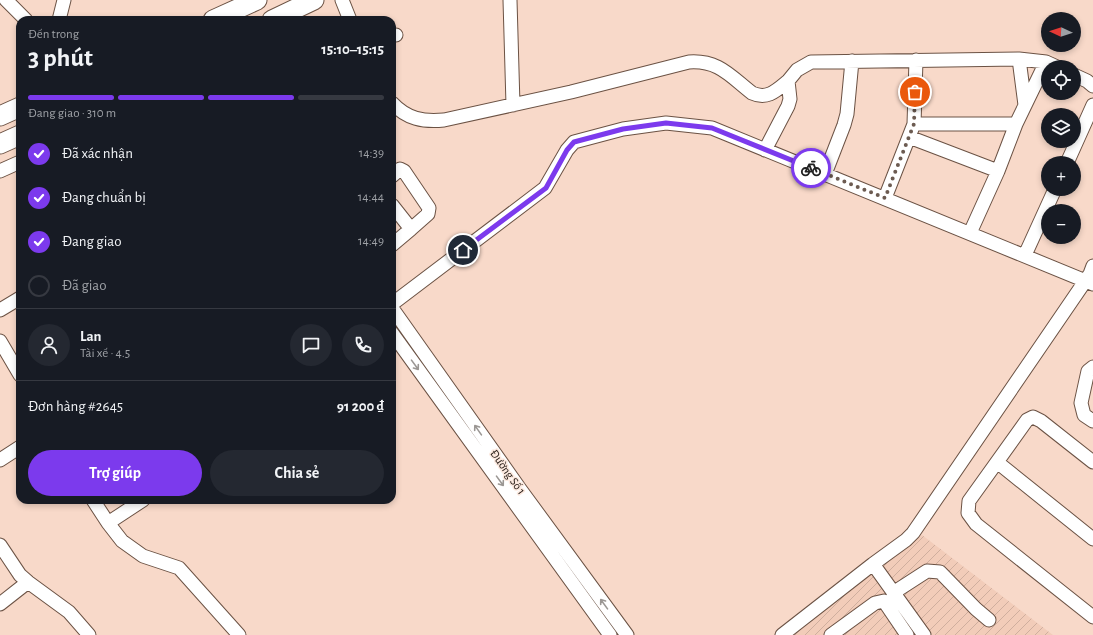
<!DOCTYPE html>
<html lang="vi">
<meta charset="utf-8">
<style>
:root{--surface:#171b24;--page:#242831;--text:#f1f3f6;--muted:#9ea1a6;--line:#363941;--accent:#7c3aed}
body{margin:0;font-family:"Alegreya Sans",sans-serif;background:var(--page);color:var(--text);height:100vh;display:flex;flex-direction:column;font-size:15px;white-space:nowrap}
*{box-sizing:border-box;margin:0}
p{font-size:13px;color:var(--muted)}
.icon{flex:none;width:22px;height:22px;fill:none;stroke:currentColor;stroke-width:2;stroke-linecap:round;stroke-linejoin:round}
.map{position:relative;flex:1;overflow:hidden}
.drawer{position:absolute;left:16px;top:16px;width:380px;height:488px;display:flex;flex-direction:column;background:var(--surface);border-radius:12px;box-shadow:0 2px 6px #0003}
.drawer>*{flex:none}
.needle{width:26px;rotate:273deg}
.fabs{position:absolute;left:1041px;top:12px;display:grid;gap:8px}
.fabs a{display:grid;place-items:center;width:40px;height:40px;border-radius:50%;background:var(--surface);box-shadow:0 2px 6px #0003;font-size:20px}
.pin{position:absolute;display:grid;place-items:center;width:34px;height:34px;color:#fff;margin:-17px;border:2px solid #fff;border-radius:50%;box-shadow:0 1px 4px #0007}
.courier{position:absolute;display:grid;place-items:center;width:40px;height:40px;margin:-20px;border:3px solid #7c3aed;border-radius:50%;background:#fff;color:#222;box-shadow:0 1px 5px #0007}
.head em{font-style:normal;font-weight:700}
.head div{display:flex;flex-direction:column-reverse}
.head{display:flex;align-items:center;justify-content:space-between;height:68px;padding:0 12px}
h1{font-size:26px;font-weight:700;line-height:30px}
.bar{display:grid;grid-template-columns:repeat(4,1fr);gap:6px 4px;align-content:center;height:48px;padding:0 12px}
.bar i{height:5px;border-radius:3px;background:var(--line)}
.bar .on{background:var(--accent)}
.bar p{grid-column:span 4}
.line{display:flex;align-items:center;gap:10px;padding:0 12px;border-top:1px solid var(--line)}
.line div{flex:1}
.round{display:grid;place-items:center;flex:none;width:42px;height:42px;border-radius:21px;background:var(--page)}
ol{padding:0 12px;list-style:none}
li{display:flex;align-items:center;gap:12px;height:44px}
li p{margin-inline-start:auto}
li .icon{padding:4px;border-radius:50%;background:var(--accent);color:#fff;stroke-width:4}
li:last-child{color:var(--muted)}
li i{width:22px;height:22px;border:2px solid var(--line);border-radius:50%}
.action{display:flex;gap:8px;margin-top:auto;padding:8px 12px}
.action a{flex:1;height:46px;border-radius:24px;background:var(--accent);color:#fff;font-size:16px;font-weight:700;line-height:46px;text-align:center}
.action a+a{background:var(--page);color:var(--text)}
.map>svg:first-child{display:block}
</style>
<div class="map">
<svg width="1093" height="635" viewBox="0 0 1093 635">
<defs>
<pattern id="industrial-furrows" width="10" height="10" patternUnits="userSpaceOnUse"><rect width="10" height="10" fill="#f2ccb9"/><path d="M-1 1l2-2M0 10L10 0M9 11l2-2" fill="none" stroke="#cfae9e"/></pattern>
</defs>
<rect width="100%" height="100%" fill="#f8d9c9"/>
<path fill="url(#industrial-furrows)" d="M922,535l131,100h-264z"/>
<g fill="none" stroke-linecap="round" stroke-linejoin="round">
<defs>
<path id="minor" d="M6,0l20,20
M342,0l8,20
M510,0l3,105
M59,20l5,-20
M392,35h4
M1019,59l6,46
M1074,75l13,6 6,5
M392,103c15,16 31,19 52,17l127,-28 118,-30c30,-2 41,14 63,31 15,7 24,-2 36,-12
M914,124h102
M909,137l89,34
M765,150l23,-44 2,-7 -2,-18 9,-11 14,-8 208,-3 27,3 11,5
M1067,163l26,-58
M0,171l20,-9
M825,174l19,-49 3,-11 5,-53
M392,176l8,-7 4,2 25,37 -1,6 -17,15
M885,198l29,-74 2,-64
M392,205l19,24 -19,16
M970,233l28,-62 18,-47 30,-62
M1025,255l30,-66
M392,304l153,-116 22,-38 7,-8 49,-13 43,-6 46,5 381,156
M392,308l128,181 107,146
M0,310l20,-12
M392,333l218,302
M0,341l20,34
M1093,367l-5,4 -7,32 3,12 9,6
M0,460l20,-13
M997,462l96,77
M1093,462l-52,-41 -8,-4 -6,3 -58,81 -1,12 8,11 117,93
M93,500l15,23 14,18 21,15 36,12 60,67
M108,523l35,-23
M0,545l20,30 8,7 -28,22
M873,564l51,71
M28,582l41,30 20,23
M893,593l34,-22 13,1 36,37 13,11
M782,635l91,-71 33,-24 7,-7 177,-259 3,-8
M831,635l44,-32 9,-2 23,34"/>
<path id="highway" d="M213,20l44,-20
M272,20l42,-20
M0,116l20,-9
M0,144l20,-9"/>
</defs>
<use href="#minor" stroke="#6b5244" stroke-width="15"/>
<use href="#highway" stroke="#6b5244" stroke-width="21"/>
<use href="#minor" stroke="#fff" stroke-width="13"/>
<use href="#highway" stroke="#fff" stroke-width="19"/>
</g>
<defs><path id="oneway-shaft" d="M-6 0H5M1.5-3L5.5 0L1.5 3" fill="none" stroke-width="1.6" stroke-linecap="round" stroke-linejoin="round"/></defs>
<g stroke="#9b9794">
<use href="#oneway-shaft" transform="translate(415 365) rotate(54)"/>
<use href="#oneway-shaft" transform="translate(478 430) rotate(-125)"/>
<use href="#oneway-shaft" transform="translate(500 481) rotate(54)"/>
<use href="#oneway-shaft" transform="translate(604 604) rotate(-126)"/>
</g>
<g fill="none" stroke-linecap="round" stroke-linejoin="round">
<path stroke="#6c5b51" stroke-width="4" stroke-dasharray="0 7.2" d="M811,168l74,30 29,-74 1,-32"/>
<path stroke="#7c3aed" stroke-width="5" d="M463,250l83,-62 21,-38 7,-8 49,-13 43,-6 46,5 99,40"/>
</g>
<g text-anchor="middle" stroke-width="3" stroke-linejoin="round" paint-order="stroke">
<g font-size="12" fill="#211711" stroke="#fce9df">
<text transform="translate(508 472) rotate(55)" y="4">Đường Số 1</text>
</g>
</g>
</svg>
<div class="fabs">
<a><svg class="needle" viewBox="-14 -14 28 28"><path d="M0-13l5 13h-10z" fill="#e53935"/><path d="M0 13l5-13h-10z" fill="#9ea1a6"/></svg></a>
<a><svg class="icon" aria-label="locate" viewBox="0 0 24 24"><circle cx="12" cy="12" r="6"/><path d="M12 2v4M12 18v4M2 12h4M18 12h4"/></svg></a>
<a><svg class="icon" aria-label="layers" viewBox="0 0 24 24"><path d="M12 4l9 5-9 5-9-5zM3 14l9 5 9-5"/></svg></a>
<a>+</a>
<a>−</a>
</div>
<div class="pin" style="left:915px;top:92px;background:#ea580c"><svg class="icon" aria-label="bag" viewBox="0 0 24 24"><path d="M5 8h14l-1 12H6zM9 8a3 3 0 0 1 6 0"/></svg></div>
<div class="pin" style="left:463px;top:250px;background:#1f2937"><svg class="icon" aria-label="home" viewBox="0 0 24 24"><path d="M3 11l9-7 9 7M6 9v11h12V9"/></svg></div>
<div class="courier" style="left:811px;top:168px"><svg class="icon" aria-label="bike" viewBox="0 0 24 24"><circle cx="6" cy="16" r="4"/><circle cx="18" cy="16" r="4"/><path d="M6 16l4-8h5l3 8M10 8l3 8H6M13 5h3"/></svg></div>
<section class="drawer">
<div class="head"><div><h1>3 phút</h1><p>Đến trong</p></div><em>15:10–15:15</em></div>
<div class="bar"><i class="on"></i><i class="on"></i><i class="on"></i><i></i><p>Đang giao · 310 m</p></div>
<ol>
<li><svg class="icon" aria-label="check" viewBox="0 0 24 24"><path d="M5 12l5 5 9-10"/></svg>Đã xác nhận<p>14:39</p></li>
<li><svg class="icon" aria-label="check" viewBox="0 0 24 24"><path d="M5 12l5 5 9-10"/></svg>Đang chuẩn bị<p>14:44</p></li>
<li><svg class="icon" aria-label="check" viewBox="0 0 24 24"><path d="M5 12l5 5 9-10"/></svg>Đang giao<p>14:49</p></li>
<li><i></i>Đã giao</li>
</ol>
<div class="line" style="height:72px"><a class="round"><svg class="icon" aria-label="person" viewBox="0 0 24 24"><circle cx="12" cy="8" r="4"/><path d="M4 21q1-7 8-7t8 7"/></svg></a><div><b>Lan</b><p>Tài xế · 4.5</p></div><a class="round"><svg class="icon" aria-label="chat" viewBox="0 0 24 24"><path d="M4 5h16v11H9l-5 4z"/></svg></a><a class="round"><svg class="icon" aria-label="phone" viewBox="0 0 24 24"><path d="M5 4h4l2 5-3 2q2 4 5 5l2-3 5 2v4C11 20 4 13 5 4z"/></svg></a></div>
<div class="line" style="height:52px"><div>Đơn hàng #2645</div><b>91 200 ₫</b></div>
<div class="action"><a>Trợ giúp</a><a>Chia sẻ</a></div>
</section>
</div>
